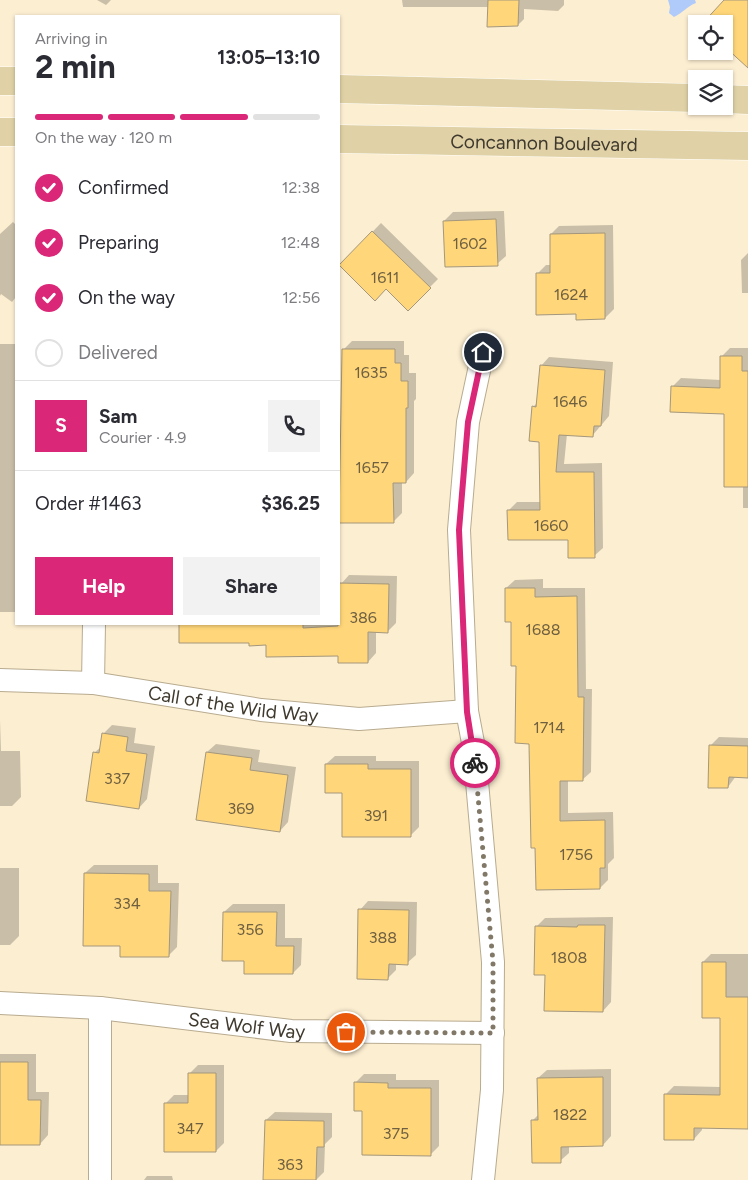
<!DOCTYPE html>
<meta charset="utf-8">
<style>
:root{--surface:#fff;--page:#f2f2f3;--text:#2b2b33;--muted:#7c7c81;--line:#e1e1e2;--accent:#db2777}
body{margin:0;font-family:Figtree,sans-serif;background:var(--page);color:var(--text);height:100vh;display:flex;flex-direction:column;font-size:19px;white-space:nowrap}
*{box-sizing:border-box;margin:0}
p{font-size:16px;color:var(--muted)}
.icon{flex:none;width:28px;height:28px;fill:none;stroke:currentColor;stroke-width:2;stroke-linecap:round;stroke-linejoin:round}
.map{position:relative;flex:1;overflow:hidden}
.drawer{position:absolute;left:15px;top:15px;width:325px;height:610px;display:flex;flex-direction:column;background:var(--surface);border-radius:0px;box-shadow:0 1px 4px #0004}
.drawer>*{flex:none}
.controls{position:absolute;left:688px;top:15px;display:grid;gap:10px}
.controls a{display:grid;place-items:center;width:45px;height:45px;border-radius:0px;background:var(--surface);box-shadow:0 1px 4px #0004;font-size:25px}
.pin{position:absolute;display:grid;place-items:center;width:42px;height:42px;color:#fff;margin:-21px;border:2px solid #fff;border-radius:50%;box-shadow:0 1px 5px #0007}
.courier{position:absolute;display:grid;place-items:center;width:50px;height:50px;margin:-25px;border:4px solid #db2777;border-radius:50%;background:#fff;color:#222;box-shadow:0 1px 6px #0007}
.headline em{font-style:normal;font-weight:700}
.headline div{display:flex;flex-direction:column-reverse}
.headline{display:flex;align-items:center;justify-content:space-between;height:85px;padding:0 20px}
h1{font-size:32px;font-weight:700;line-height:38px}
.bar{display:grid;grid-template-columns:repeat(4,1fr);gap:8px 5px;align-content:center;height:60px;padding:0 20px}
.bar i{height:6px;border-radius:4px;background:var(--line)}
.bar .current{background:var(--accent)}
.bar p{grid-column:span 4}
.line{display:flex;align-items:center;gap:12px;padding:0 20px;border-top:1px solid var(--line)}
.line div{flex:1}
.round{display:grid;place-items:center;flex:none;width:52px;height:52px;border-radius:0px;background:var(--page)}
ol{padding:0 20px;list-style:none}
li{display:flex;align-items:center;gap:15px;height:55px}
li p{margin-inline-start:auto}
li .icon{padding:5px;border-radius:50%;background:var(--accent);color:#fff;stroke-width:4}
li:last-child{color:var(--muted)}
li i{width:28px;height:28px;border:2px solid var(--line);border-radius:50%}
.action{display:flex;gap:10px;margin-top:auto;padding:10px 20px}
.action a{flex:1;height:58px;border-radius:0px;background:var(--accent);color:#fff;font-size:20px;font-weight:700;line-height:58px;text-align:center}
.action a+a{background:var(--page);color:var(--text)}
.map>svg:first-child{display:block}
</style>
<div class="map">
<svg width="748" height="1180" viewBox="0 0 748 1180">
<rect width="100%" height="100%" fill="#fceed1"/>
<path fill="#b0caf9" d="M668,0h27l1,3c-9,3 -13,10 -22,14l-5,-4 1,-6z"/>
<path fill="#0003" d="M97,0h14l-5,5z
M402,0h162v5l-6,6 -34,-2v10l-6,6 -29,-18h-86z
M696,31v10l-5,-4z
M504,211l2,45 -9,8 -53,-43 9,-9z
M13,222l3,3v72l-4,5 -11,-8 -1,2v-62z
M381,223l57,56 -30,30 -22,-21 -46,-23z
M613,225l1,84 -9,9 -28,-5 -40,-39 9,-9h5v-31l8,-8z
M748,253v40h-6l-1,-33z
M352,341h52v14h5v18h7v26l-2,2v72l-8,9h-4v31l-9,9h-54v-86l4,-4v-82z
M0,344h16v268h-16z
M730,348h18v160h-5v-22l-17,-73 -54,-26 9,-9 40,2v-23z
M549,357l64,5 -4,54 -17,20 -25,-2 -3,30 38,-1 1,85 -9,8 -25,-18 -61,-27 9,-9h24l-1,-62 -7,-33 5,-5 3,-36z
M349,575l48,1 -1,47 -9,9 -11,-1v22l-8,9 -29,-7 -89,-13h-69l-1,-18h159l2,-40z
M543,579v9h42l1,101h6l-1,83 -9,8h-14v33l45,-1 1,46 -6,6v16l-8,8 -63,1 -7,-147 -24,-154 9,-8z
M0,720l1,31h19l1,46 -9,9h-12z
M112,725l24,3 -2,15 21,3 -8,53 -8,9 -45,-55 8,-7 1,-12z
M719,737l29,1v38h-12l-8,11 -18,-41z
M216,744l44,6 -2,12 38,5 -8,55 -8,9 -73,-79z
M335,756h41v5h43v66l-9,9 -67,-44 -17,-28z
M94,865h64v18h21l-2,64 -9,9 -47,-11 -36,-72z
M0,868h19v68l-9,9h-10z
M368,901l49,1 -1,53 -9,8h-11v7l-8,8 -28,-68z
M233,904h52v34h17l-1,27 -8,8 -47,-13 -22,-48z
M613,917l-2,85 -8,9 -57,-37 -10,-47 9,-9z
M711,954h37v173h-46v3l-8,9 -28,-45 8,-8 47,1v-70l-18,-55z
M0,1054h36v38h13l-1,43 -8,9 -40,1z
M198,1065h26v78l-8,8 -51,-47 9,-9h16l-1,-21z
M611,1069v67l-8,9h-34v8l-9,8 -28,-40 7,-7 -1,-36 9,-8z
M364,1074h32v6h43v66l-9,9 -67,-45 -8,-27z
M275,1112l57,1v24l-7,7 -1,28 -8,8 -50,-60z
M147,1176h25l1,4h-29z"/>
<path fill="#ffd67a" stroke="#a4977c" d="M488,0h31l-1,26 -31,1z
M724,0h24v68l-24,-22v-22h-22z
M496,219l2,47 -53,1 -2,-46z
M372,231l59,57 -23,23 -22,-22 -11,12 -36,-36z
M605,233v86l-29,1v-6l-40,1v-42h14v-39z
M342,349h53v14h6v18h7v27h-2v75h-13l1,40h-55z
M720,356h22v15h6v116h-24v-73l-54,-2 1,-26 49,2z
M540,365l65,5 -4,56h-7l-1,11 -34,-2 -3,37h38l1,86h-27v-18h-60l-1,-30h33l-1,-68 -10,-1 3,-35 4,1z
M339,583l50,1 -1,49 -20,-1v31h-30v-7l-72,1v-12l-17,1v-3h-70v-19h124v4l35,-2z
M505,588h30v9l42,-1 1,101h6l-1,84h-23v40l45,-1v48h-5v21l-64,1 -1,-42h-4l-2,-104 -14,-1 1,-77h-5v-44h-6z
M102,733l26,4 -2,14 21,3 -8,55 -53,-8 7,-49 6,1z
M709,745l39,1v32l-19,-1 -1,11h-20z
M206,752l46,6 -2,12 38,5 -8,57 -84,-12z
M325,764h43v5h43v68h-69v-44h-17z
M84,873l65,1v17h22l-2,66h-49v-11h-37z
M358,909l51,1 -1,55 -19,-1 -1,16 -31,-1z
M223,912h54l-1,34h18l-1,28h-49v-13h-22z
M578,925h27l-2,87 -59,-1 1,-36h-11l1,-49 42,1z
M702,962h24v35h22v132l-54,-1v12h-30v-46l56,1v-77h-18z
M0,1062h28v38h13l-1,45h-40z
M188,1073h28v79h-52v-49h24z
M603,1077v69l-42,1v16h-29l-1,-43h7l-1,-42z
M354,1082l34,1v5h43v68l-69,-1v-44h-8z
M265,1120l59,1v26h-7l-1,33h-53z"/>
<g fill="none" stroke-linecap="round" stroke-linejoin="round">
<defs>
<g id="minor">
<path d="M483,352l-15,70 -9,108 8,181 7,37 19,214 -1,128 -9,90"/>
<path id="s1" d="M0,680l93,3 168,27 98,9 108,-8"/>
<path d="M93,683l1,-59"/>
<path id="s2" d="M0,1003l100,5 191,23 202,2"/>
<path d="M100,1180v-172"/>
</g>
<g id="major">
<path d="M0,81h16"/>
<path d="M339,89l357,9"/>
<path d="M724,99l24,1"/>
<path d="M0,132h16"/>
<path id="s3" d="M339,139l409,7"/>
</g>
</defs>
<use href="#minor" stroke="#b8ab8f" stroke-width="24"/>
<use href="#major" stroke="#fff" stroke-width="29"/>
<use href="#minor" stroke="#fff" stroke-width="22"/>
<use href="#major" stroke="#e0d2a6" stroke-width="28"/>
</g>
<g fill="none" stroke-linecap="round" stroke-linejoin="round">
<path stroke="#817867" stroke-width="5" stroke-dasharray="0 9" d="M346,1032l147,1v-71l-18,-199"/>
<path stroke="#db2777" stroke-width="6" d="M475,763l-8,-51 -8,-182 9,-108 15,-70"/>
</g>
<g text-anchor="middle" stroke-width="4" stroke-linejoin="round" paint-order="stroke">
<g font-size="16" fill="#6f6041">
<text x="470" y="249">1602</text>
<text x="385" y="283">1611</text>
<text x="571" y="300">1624</text>
<text x="371" y="378">1635</text>
<text x="570" y="407">1646</text>
<text x="372" y="473">1657</text>
<text x="551" y="531">1660</text>
<text x="363" y="623">386</text>
<text x="543" y="635">1688</text>
<text x="549" y="733">1714</text>
<text x="117" y="784">337</text>
<text x="241" y="814">369</text>
<text x="376" y="821">391</text>
<text x="576" y="860">1756</text>
<text x="127" y="909">334</text>
<text x="250" y="935">356</text>
<text x="383" y="943">388</text>
<text x="569" y="963">1808</text>
<text x="570" y="1120">1822</text>
<text x="190" y="1134">347</text>
<text x="396" y="1139">375</text>
<text x="290" y="1170">363</text>
</g>
<g font-size="19" fill="#3f392e" stroke="#fdfdfd">
<text dy="7" stroke="none"><textPath href="#s3" startOffset="205">Concannon Boulevard</textPath></text>
<text dy="7" stroke="none"><textPath href="#s1" startOffset="235">Call of the Wild Way</textPath></text>
<text dy="7" stroke="none"><textPath href="#s2" startOffset="248">Sea Wolf Way</textPath></text>
</g>
</g>
</svg>
<div class="controls">
<a><svg class="icon" aria-label="locate" viewBox="0 0 24 24"><circle cx="12" cy="12" r="6"/><path d="M12 2v4M12 18v4M2 12h4M18 12h4"/></svg></a>
<a><svg class="icon" aria-label="layers" viewBox="0 0 24 24"><path d="M12 4l9 5-9 5-9-5zM3 14l9 5 9-5"/></svg></a>
</div>
<div class="pin" style="left:346px;top:1032px;background:#ea580c"><svg class="icon" aria-label="bag" viewBox="0 0 24 24"><path d="M5 8h14l-1 12H6zM9 8a3 3 0 0 1 6 0"/></svg></div>
<div class="pin" style="left:483px;top:352px;background:#1f2937"><svg class="icon" aria-label="home" viewBox="0 0 24 24"><path d="M3 11l9-7 9 7M6 9v11h12V9"/></svg></div>
<div class="courier" style="left:475px;top:763px"><svg class="icon" aria-label="bike" viewBox="0 0 24 24"><circle cx="6" cy="16" r="4"/><circle cx="18" cy="16" r="4"/><path d="M6 16l4-8h5l3 8M10 8l3 8H6M13 5h3"/></svg></div>
<section class="drawer">
<div class="headline"><div><h1>2 min</h1><p>Arriving in</p></div><em>13:05–13:10</em></div>
<div class="bar"><i class="current"></i><i class="current"></i><i class="current"></i><i></i><p>On the way · 120 m</p></div>
<ol>
<li><svg class="icon" aria-label="check" viewBox="0 0 24 24"><path d="M5 12l5 5 9-10"/></svg>Confirmed<p>12:38</p></li>
<li><svg class="icon" aria-label="check" viewBox="0 0 24 24"><path d="M5 12l5 5 9-10"/></svg>Preparing<p>12:48</p></li>
<li><svg class="icon" aria-label="check" viewBox="0 0 24 24"><path d="M5 12l5 5 9-10"/></svg>On the way<p>12:56</p></li>
<li><i></i>Delivered</li>
</ol>
<div class="line" style="height:90px"><b class="round" style="background:var(--accent);color:#fff">S</b><div><b>Sam</b><p>Courier · 4.9</p></div><a class="round"><svg class="icon" aria-label="phone" viewBox="0 0 24 24"><path d="M5 4h4l2 5-3 2q2 4 5 5l2-3 5 2v4C11 20 4 13 5 4z"/></svg></a></div>
<div class="line" style="height:65px"><div>Order #1463</div><b>$36.25</b></div>
<div class="action"><a>Help</a><a>Share</a></div>
</section>
</div>
